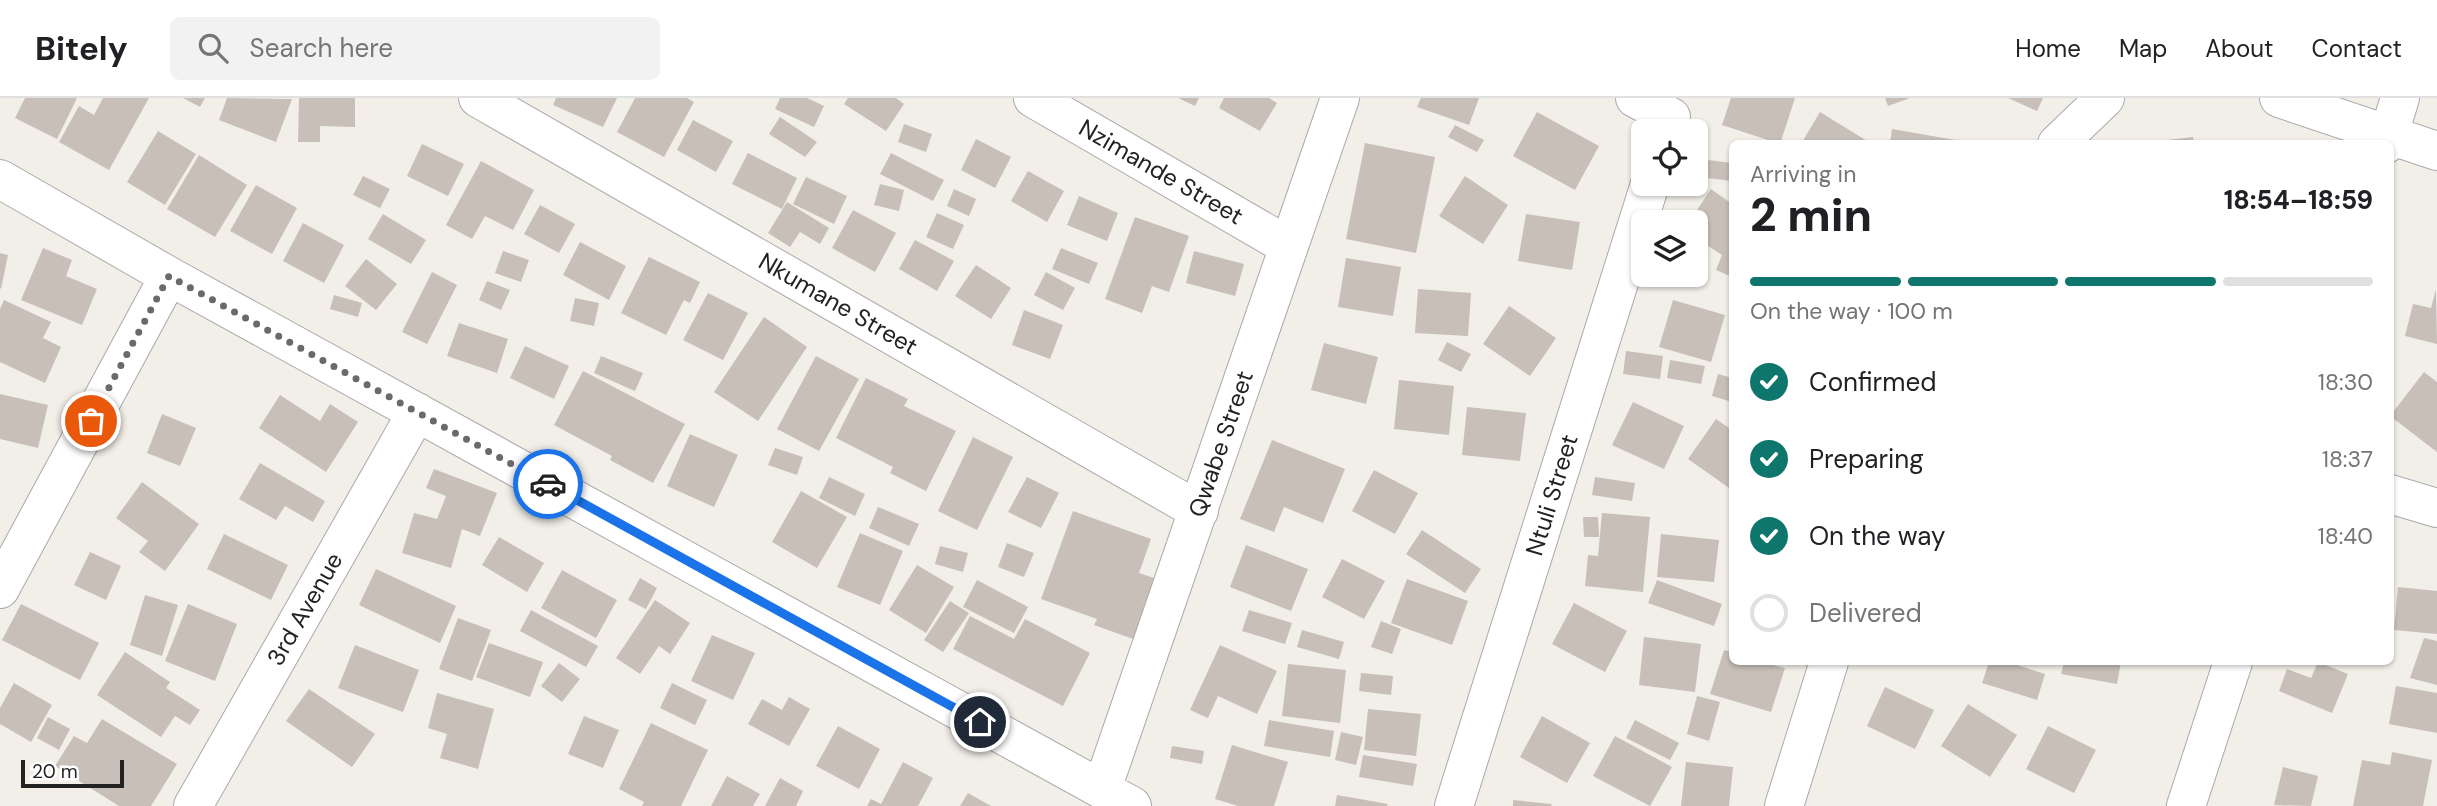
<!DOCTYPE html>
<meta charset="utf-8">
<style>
:root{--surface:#fff;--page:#f2f2f2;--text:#202124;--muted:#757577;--line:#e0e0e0;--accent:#0f766e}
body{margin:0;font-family:"DM Sans",sans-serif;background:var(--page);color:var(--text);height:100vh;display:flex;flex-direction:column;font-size:26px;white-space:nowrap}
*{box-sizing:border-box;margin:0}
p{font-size:23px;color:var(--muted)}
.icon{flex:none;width:38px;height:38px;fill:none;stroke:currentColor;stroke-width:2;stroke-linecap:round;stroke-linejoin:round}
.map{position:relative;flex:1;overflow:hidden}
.side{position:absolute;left:1729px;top:42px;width:665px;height:525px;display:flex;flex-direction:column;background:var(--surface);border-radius:10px;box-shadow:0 2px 5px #0004}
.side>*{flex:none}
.tools{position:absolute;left:1631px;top:21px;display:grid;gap:14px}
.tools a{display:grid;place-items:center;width:77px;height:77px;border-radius:10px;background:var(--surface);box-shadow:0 2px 5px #0004;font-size:35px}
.scale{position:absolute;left:21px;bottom:18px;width:103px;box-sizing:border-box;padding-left:7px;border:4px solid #222;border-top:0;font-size:19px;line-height:24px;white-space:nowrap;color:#222;-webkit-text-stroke:5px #fff;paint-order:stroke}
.pin{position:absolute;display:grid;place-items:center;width:60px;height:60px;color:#fff;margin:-30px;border:4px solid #fff;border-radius:50%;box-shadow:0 2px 7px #0007}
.courier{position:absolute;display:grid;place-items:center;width:70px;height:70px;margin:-35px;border:5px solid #1a73e8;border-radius:50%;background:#fff;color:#222;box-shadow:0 2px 9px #0007}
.summary em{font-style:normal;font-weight:800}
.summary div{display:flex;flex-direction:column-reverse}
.summary{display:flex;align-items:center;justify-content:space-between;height:119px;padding:0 21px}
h1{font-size:46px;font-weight:800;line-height:52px}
.bar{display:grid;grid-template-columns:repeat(4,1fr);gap:10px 7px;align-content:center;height:84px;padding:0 21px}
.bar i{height:9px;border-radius:5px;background:var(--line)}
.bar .active{background:var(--accent)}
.bar p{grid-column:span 4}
ol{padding:0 21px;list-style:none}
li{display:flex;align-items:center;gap:21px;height:77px}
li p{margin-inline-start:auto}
li .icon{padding:7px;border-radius:50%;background:var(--accent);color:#fff;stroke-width:4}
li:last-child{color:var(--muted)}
li i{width:38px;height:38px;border:4px solid var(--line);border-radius:50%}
header{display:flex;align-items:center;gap:42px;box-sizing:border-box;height:98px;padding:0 35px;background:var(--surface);border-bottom:2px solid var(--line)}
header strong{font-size:33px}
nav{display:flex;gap:38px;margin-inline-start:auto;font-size:24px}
.search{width:490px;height:63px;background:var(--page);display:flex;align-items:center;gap:18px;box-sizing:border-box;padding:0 24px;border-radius:10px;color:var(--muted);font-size:26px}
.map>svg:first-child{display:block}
</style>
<header>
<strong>Bitely</strong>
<div class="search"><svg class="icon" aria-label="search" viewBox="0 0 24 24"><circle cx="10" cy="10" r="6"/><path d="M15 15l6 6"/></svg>Search here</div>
<nav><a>Home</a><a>Map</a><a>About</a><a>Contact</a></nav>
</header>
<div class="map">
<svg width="2437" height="708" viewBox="0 0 2437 708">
<rect width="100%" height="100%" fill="#f2efe9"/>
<path fill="#c7bfb8" d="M25,0h52l-20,41 -42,-21z
M103,0h46l-40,72 -50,-28 20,-36 15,9z
M183,0h22l-5,9z
M227,0l65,1 -16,43 -57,-22z
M299,0h56v29l-35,-1v16h-22z
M556,0h61l-14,29 -50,-22z
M635,0h52l7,4 -30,55 -47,-25z
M780,0h27l17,8 -10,21 -39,-18z
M848,0h48l8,6 -18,27 -42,-27z
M1178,0h21l-4,8z
M1224,0h45l8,5 -17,28 -41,-23z
M1421,0h58l-10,27 -52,-18z
M1731,0h64l-15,46 -58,-19z
M1885,0h25l-22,8z
M2008,0h35l-6,13z
M1537,14l62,34 -24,44 -62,-34z
M1820,14l52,32h-71z
M780,19l37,25 -12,15 -36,-23z
M693,22l40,21 -17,31 -39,-22z
M904,26l28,10 -6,18 -28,-10z
M1455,27l29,15 -7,12 -29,-15z
M1892,31l75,13v2h-77z
M158,33l38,23 -31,51 -38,-23z
M2193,39l1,7h-42v-2z
M976,41l35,18 -16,31 -34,-18z
M1365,45l70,14 -19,96 -70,-14z
M422,46l42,20 -16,32 -41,-20z
M748,55l49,25 -15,31 -50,-25z
M891,55l53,27 -11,21 -53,-27z
M199,57l48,30 -32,52 -48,-28z
M1700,61l32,4v18l-34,-4z
M481,63l53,29 -21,40 -28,-14 -13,23 -26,-14z
M1028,73l36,20 -17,31 -36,-21z
M363,78l27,13 -10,19 -27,-13z
M1465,78l43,29 -25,39 -44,-28z
M806,79l41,19 -13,28 -41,-20z
M880,86l24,6 -5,21 -25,-6z
M256,87l41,23 -25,46 -42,-23z
M954,91l22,10 -7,17 -22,-10z
M1711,91l21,15v47l-2,5 2,1v20l-16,-7 6,-15 -26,-17v-16h-7z
M1079,98l39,17 -11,28 -40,-16z
M787,104l42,26 -9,16 -20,-12 -10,15 -22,-14z
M540,107l35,19 -16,29 -35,-19z
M853,112l43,23 -21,39 -43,-24z
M937,115l27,12 -11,24 -27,-12z
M383,116l43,26 -15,24 -43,-25z
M1526,116l54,8 -8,48 -54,-9z
M1135,119l54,19 -20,56 -17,-6 -10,27 -37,-14z
M303,125l41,22 -20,38 -41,-22z
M915,142l39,21 -17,30 -38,-22z
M580,144l46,24 -17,34 -46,-25z
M43,150l29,12 -6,16 31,13 -15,36 -61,-25z
M1061,150l37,15 -9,21 -37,-15z
M503,153l26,9 -8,22 -26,-9z
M1194,153l50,13 -9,32 -49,-13z
M0,155l8,2 -7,34 -1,-1z
M649,159l51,25 -10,21 -6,-3 -18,35 -45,-22z
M1346,160l55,9 -8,49 -55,-9z
M366,161l31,25 -21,26 -31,-24z
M976,167l35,23 -20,31 -36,-23z
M432,174l25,13 -30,59 -25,-12z
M1046,174l29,16 -12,22 -29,-15z
M487,183l23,9 -9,20 -22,-10z
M1418,191l53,4 -3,43 -53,-3z
M2436,191l1,55 -32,-8 8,-32 18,4z
M708,195l40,20 -25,47 -40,-20z
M334,197l28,8 -4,14 -28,-8z
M575,200l24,5 -5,23 -24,-5z
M4,202l47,22 -8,16 18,9 -16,36 -45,-21v-53z
M1673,202l52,15 -14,47 -52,-15z
M1509,208l47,32 -26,38 -47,-32z
M1024,212l39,15 -13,34 -38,-14z
M764,219l43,30 -49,74 -44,-29z
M459,225l49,16 -11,34 -50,-17z
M1447,244l24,12 -10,18 -23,-12z
M1324,245l54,14 -12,47 -55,-14z
M525,248l44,20 -15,33 -44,-21z
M1626,253l37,5 -3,23 -37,-5z
M601,258l42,17 -8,18 -41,-18z
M816,258l43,23 -40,72 -42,-22z
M1670,262l35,6 -4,18 -34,-6z
M583,273l102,53 -32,59 -43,-23 2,-4 -58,-31z
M2424,274l13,10v70l-47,-36z
M1718,276l14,4v24l-20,-6z
M866,280l42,21 -4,7 52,25 -30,60 -36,-18 3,-6 -57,-29z
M1399,282l55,6 -5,49 -55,-6z
M0,296l48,11 -10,43 -38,-9z
M280,297l40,26 10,-17 28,18 -32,50 -67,-44z
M1633,304l51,24 -20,43 -52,-24z
M1467,309l59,6 -6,48 -58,-6z
M162,316l34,14 -16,38 -33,-13z
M1716,321l16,11v60l-44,-31z
M690,336l48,21 -24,52 -47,-21z
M973,339l40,20 -36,73 -39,-19z
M1272,342l73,29 -22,54 -39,-16 -10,25 -34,-13z
M775,350l28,9 -6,18 -29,-10z
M260,365l65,38 -12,21 -28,-16 -9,14 -37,-21z
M434,371l63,24 -17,43 -18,-7 -11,39 -49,-15 12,-40 23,6 9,-23 -20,-8z
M1374,372l44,23 -23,41 -43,-23z
M829,379l36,17 -10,22 -36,-18z
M1027,379l32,16 -18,35 -33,-16z
M1595,379l40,6 -3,18 -40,-6z
M142,384l57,42 -34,47 -26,-19 9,-11 -32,-23z
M801,393l46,26 -30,51 -45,-26z
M878,409l41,17 -10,22 -40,-18z
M1073,413l78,28 -12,34 18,6 -21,61 -42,-15 3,-6 -56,-20z
M1602,415l48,4 -7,75 -58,-6 3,-31 10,1z
M1583,419h15l1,20h-15z
M1422,432l59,39 -16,24 -59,-39z
M860,435l43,18 -23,54 -43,-18z
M224,436l64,31 -17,35 -64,-31z
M1661,436l58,6 -5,42 -57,-5z
M499,439l45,26 -17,29 -45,-27z
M1007,445l27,10 -10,24 -26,-10z
M1246,447l62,24 -17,42 -61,-24z
M940,448l28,7 -5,19 -28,-8z
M90,454l31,14 -15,34 -32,-15z
M1342,461l43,22 -21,38 -42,-22z
M917,467l37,22 -28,46 -37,-23z
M376,471l80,37 -16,37 -81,-38z
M562,472l55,30 -21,38 -55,-30z
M640,480l17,10 -11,21 -18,-9z
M1407,481l61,22 -16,44 -61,-22z
M977,482l51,27 -14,26 -51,-26z
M1657,482l65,24 -8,22 -66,-23z
M2398,489l39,4v43l-43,-4z
M145,497l33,10 -16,51 -32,-11z
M655,502l35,23 -20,31 -11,-8 -19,28 -24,-16z
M950,503l19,12 -26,39 -19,-12z
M1574,505l53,28 -22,41 -53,-28z
M21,506l78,39 -19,37 -78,-40z
M188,506l49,20 -22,57 -50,-20z
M531,512l67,36 -12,21 -66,-36z
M1249,512l43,13 -7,21 -43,-13z
M970,518l44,23 11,-20 65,34 -27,53 -110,-57z
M458,520l33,12 -19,51 -33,-12z
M1381,523l20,8 -9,25 -21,-7z
M1302,532l42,12 -5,17 -42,-12z
M712,537l43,18 -22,47 -42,-19z
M1644,539l57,7 -6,48 -56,-7z
M2424,540l13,3v44l-27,-7z
M489,545l54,19 -13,35 -54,-20z
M355,547l64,25 -16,42 -65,-24z
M1220,547l57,26 -20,43 -39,-18 -10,22 -18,-8z
M1724,552l8,2v10h30l23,6 -14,44 -61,-18z
M125,554l45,30 -4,6 34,22 -10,15 -15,-9 -14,21 -64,-42z
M1989,564h19l37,12 -8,26 -55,-17z
M2064,564h57l-4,22 -56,-10z
M2318,564l30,12 -16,39 -53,-22 8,-22 24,9z
M559,565l21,16 -18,23 -21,-16z
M1288,566l58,6 -6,53 -58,-7z
M1361,575l32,3 -2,19 -32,-4z
M14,585l38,22 -21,37 -31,-18v-16z
M672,585l35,17 -12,25 -35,-17z
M2396,588l41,7v40l-48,-9z
M1885,589l49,23 -19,39 -48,-23z
M309,591l66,45 -23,33 -66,-46z
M437,595l57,16 -16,60 -38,-11 7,-24 -19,-6z
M1697,598l23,6 -11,39 -22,-7z
M789,599l21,12 -21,37 -41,-22 14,-25 20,11z
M1968,606l49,31 -27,42 -49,-31z
M1368,611l53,5 -5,42 -52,-6z
M584,618l35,14 -16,38 -35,-14z
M1542,618l48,27 -23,40 -47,-26z
M48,619l22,12 -11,21 -22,-12z
M102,621l75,45 -26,42h-32l-64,-40 19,-30 13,7z
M1269,622l65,11 -4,26 -66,-11z
M1635,622l44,23 -9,17 -44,-22z
M651,625l57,27 -27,56h-39l2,-4 -25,-13z
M838,628l42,23 -21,40 -43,-23z
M2048,628l48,24 -22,43 -48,-24z
M1341,634l22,5 -7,28 -21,-5z
M1615,638l57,31 -22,39 -57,-30z
M1232,647l56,17 -14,44h-36l-23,-7z
M1172,648l32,5 -2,13 -32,-6z
M2392,654l40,8 -9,46h-70l9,-46 28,5z
M1363,657l54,9 -4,22 -54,-9z
M903,664l30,16 -15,28h-51l4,-7 10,5z
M1686,664l47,5 -4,39h-48z
M2283,669l35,9 -7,30 -37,-1z
M727,678l33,18 -7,12h-42z
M780,680l23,13 -7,15h-31z
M968,695l23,13h-31z
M1337,697l51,9 -1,2h-52z
M1513,702l39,4 -1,2h-38z"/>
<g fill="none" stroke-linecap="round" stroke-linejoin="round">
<defs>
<path id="minor" d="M478,0l721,413
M1033,0l255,148
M1635,0l36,19
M2279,0l158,53
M2057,46l48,-46
M2386,46l14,-46
M0,81l169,97 963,530
M2390,396l47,14
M0,491l169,-313
M1102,691l238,-691
M193,708l224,-394
M1454,708l196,-622
M1784,708l45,-144
M2186,708l47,-144"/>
</defs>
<use href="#minor" stroke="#a9a9a9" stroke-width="40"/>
<use href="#minor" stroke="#fff" stroke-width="38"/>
</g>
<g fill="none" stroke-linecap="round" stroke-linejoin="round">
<path stroke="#6b6a68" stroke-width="7" stroke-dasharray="0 12.6" d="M91,323l78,-145 379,208"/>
<path stroke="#1a73e8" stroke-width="9" d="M548,386l432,238"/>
</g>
<g text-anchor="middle" stroke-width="5" stroke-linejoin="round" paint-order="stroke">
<g font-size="24" fill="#222" stroke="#fff">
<text transform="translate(1161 74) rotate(30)" y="8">Nzimande Street</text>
<text transform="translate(838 206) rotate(30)" y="8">Nkumane Street</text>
<text transform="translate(1221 346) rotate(-71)" y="8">Qwabe Street</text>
<text transform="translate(1552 397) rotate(-73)" y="8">Ntuli Street</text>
<text transform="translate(305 511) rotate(-60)" y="8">3rd Avenue</text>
</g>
</g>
</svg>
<div class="tools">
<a><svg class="icon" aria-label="locate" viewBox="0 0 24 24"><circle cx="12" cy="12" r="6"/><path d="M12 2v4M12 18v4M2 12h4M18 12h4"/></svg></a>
<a><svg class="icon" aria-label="layers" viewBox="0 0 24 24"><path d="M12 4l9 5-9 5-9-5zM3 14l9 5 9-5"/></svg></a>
</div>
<div class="scale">20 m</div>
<div class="pin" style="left:91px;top:323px;background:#ea580c"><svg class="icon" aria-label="bag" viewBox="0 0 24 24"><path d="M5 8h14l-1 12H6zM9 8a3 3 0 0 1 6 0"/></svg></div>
<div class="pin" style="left:980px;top:624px;background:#1f2937"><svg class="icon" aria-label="home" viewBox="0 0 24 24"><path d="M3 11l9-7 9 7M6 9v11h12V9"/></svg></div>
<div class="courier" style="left:548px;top:386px"><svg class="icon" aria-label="car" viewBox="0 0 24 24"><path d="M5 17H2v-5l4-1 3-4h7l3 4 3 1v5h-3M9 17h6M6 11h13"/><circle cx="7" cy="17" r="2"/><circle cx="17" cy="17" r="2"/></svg></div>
<section class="side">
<div class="summary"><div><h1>2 min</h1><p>Arriving in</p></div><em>18:54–18:59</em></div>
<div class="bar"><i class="active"></i><i class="active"></i><i class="active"></i><i></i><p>On the way · 100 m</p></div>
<ol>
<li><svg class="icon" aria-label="check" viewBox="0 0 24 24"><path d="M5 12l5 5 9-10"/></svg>Confirmed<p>18:30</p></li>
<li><svg class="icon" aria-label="check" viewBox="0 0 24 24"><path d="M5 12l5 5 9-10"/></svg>Preparing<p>18:37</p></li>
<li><svg class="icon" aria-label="check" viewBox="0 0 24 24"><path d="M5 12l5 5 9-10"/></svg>On the way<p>18:40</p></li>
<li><i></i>Delivered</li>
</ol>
</section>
</div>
